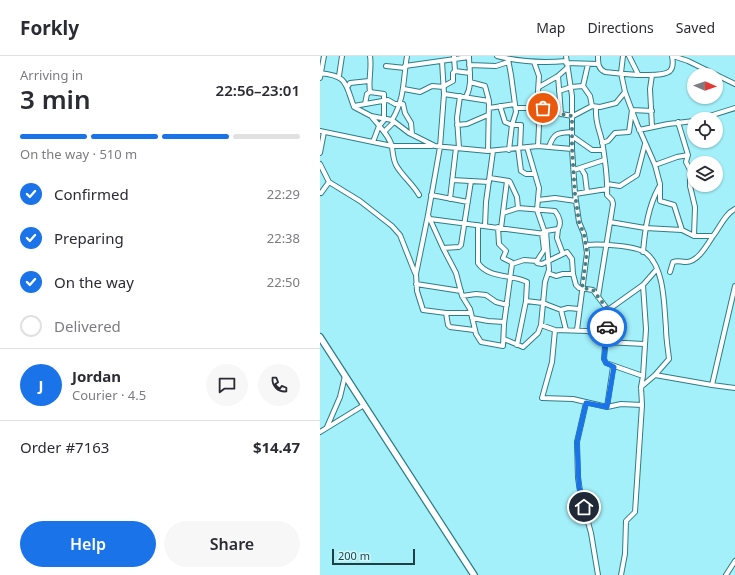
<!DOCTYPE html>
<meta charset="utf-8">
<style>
:root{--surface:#fff;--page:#f7f7f7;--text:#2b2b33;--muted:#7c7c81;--line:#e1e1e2;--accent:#1a73e8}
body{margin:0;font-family:"Noto Sans",sans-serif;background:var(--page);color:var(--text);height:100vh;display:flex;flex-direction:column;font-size:15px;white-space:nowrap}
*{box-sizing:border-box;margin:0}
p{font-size:13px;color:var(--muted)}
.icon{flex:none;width:22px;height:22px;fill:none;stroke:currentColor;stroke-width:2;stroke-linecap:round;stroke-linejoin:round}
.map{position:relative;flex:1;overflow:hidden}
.sheet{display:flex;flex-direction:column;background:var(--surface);width:320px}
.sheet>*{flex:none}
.needle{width:26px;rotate:92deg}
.controls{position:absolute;left:367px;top:12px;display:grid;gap:8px}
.controls a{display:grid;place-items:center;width:36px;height:36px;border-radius:50%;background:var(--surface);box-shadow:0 1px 3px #0004;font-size:20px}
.scale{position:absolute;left:12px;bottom:10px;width:83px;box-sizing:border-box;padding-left:4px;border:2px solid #1f3f43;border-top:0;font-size:11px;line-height:14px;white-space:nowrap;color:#1f3f43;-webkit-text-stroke:3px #cbf8fd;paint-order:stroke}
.pin{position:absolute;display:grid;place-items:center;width:34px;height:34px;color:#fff;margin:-17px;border:2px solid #fff;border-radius:50%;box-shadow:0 1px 4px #0007}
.courier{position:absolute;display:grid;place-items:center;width:40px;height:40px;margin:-20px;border:3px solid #1a73e8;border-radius:50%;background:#fff;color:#222;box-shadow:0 1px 5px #0007}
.headline em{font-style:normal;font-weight:600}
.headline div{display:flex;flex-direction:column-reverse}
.headline{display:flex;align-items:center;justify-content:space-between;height:68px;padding:0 20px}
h1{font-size:26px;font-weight:600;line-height:30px}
.bar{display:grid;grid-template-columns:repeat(4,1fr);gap:6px 4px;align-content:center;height:48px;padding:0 20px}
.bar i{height:5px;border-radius:3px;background:var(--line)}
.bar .selected{background:var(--accent)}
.bar p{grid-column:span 4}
.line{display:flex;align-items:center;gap:10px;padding:0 20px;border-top:1px solid var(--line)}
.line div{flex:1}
.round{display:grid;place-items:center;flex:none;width:42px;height:42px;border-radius:21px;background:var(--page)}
ol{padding:0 20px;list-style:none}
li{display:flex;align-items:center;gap:12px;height:44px}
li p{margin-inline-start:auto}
li .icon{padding:4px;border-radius:50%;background:var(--accent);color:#fff;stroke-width:4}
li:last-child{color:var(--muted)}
li i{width:22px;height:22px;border:2px solid var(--line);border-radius:50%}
.cta{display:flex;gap:8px;margin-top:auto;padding:8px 20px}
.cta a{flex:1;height:46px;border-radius:24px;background:var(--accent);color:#fff;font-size:16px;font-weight:600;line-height:46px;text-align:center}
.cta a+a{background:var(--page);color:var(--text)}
header{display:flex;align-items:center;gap:24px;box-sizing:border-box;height:56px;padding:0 20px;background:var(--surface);border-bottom:1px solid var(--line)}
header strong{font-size:19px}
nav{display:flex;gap:22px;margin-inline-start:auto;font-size:14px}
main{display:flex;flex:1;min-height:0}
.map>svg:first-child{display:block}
</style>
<header>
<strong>Forkly</strong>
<nav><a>Map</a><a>Directions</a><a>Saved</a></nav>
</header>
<main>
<section class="sheet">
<div class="headline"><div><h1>3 min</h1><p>Arriving in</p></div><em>22:56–23:01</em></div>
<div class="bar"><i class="selected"></i><i class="selected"></i><i class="selected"></i><i></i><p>On the way · 510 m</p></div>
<ol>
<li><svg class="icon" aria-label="check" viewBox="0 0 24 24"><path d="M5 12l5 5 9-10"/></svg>Confirmed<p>22:29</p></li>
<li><svg class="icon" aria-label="check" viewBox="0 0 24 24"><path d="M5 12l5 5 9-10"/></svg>Preparing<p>22:38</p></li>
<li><svg class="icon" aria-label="check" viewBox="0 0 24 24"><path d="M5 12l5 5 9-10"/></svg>On the way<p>22:50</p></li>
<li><i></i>Delivered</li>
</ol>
<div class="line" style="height:72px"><b class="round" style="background:var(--accent);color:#fff">J</b><div><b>Jordan</b><p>Courier · 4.5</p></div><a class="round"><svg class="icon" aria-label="chat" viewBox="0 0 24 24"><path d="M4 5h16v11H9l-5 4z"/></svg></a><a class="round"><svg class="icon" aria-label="phone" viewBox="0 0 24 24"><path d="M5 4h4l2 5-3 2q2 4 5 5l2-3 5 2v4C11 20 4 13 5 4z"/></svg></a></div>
<div class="line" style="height:52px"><div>Order #7163</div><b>$14.47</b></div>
<div class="cta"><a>Help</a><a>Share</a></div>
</section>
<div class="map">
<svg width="415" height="519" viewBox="0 0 415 519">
<rect width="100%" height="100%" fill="#a3f0fa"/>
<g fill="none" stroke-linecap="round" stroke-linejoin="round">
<defs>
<path id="minor" d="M177,0c23,6 46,7 69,5
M246,0l6,40v53l3,45 4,28 5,12 3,19 -10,77
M278,0c0,7 0,13 7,16 12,1 56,7 65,-1 4,-4 3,-10 2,-15
M309,0l9,18
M353,0l15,5 47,23
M188,3l3,16 5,37 -4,13 -3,25
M122,5l2,33 -4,53 -12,68 -12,59 1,17 6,19 23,3h25
M214,6l5,14 -2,31 2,19 -1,20
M246,7l32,1
M268,8l-5,22 7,10 2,10
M149,9l27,1 12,-4
M66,10l19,2
M85,10l64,-9
M135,15l15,2
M0,17c28,3 25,10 34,34l17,9 21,4 17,13 26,13 53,5 50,-5 34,3
M332,19l-2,14 2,38
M19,20l3,-20
M238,20l3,38
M0,22l4,-22
M150,26l15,4 4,15 -1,50
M28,30l2,-3 19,-2
M124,30l9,-5v-8l2,-2 -1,-15
M219,31l19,-11 9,-8
M84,33l16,3 12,-6 12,1
M239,35l12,-4 12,-1
M50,36l14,2v25
M305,36l12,32 18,41 5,19v17l14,4 8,25
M124,38l45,7
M146,41c7,-13 3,-27 3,-41
M45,48l2,-10 3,-2c-2,-12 2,-24 0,-36
M34,50l34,-6 7,4h8l2,9 6,10 1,11
M180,50l5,16 7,3h9l-1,23
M276,51c-1,16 3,21 6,34 3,18 6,36 5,54l5,5 1,4 -15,93
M169,52l26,-4
M196,52h27l18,6 12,2 19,-10 8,1 16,-4 9,-11 -4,-19 2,-17
M51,60c7,9 19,20 21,31 1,6 1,12 4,18 6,11 17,19 23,30
M380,63l35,-11
M72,64c13,-21 11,-41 15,-64
M358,66l10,33 -2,7 4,8v16l5,21 -1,29
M137,69l10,-1 21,-9
M319,74l29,-6 26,-3
M0,75l72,15h40
M64,76l10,-10
M252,80l20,14h11
M53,86l6,-16 6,-7
M282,87l6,-2 7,-8 14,-1 3,-22 20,1
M207,91l12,41 -2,22 8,23
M229,91c5,-15 9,-14 23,-15
M139,92l-2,-30 3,-22
M198,92l3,23 5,3h8
M0,97l4,-21
M0,108l9,18 31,19 32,25 8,9 15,38
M335,109l22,-8 11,-2
M261,112l4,7 2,17
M254,114l30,-10
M170,122l19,3 1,1 7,15 1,11
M132,124l37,2
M287,128l13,2 17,-11 8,-31
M1,137l8,-11
M255,138l32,-5
M111,139l37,7
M130,143l6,-51
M218,144l17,-2 21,3
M183,157l15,-5 37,3c4,5 7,13 3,18l-1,9 6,16
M108,159l15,33 13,25 6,23 8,13 6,25 5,8 22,4 1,-22 8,-60
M110,163l115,15 1,-3 12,-2
M290,166l35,6 37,2 12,6h19c7,-9 12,-22 22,-27
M158,169v38c11,16 34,11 49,19l-1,19 17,2 18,7 7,-2 11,1
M165,170l1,-24 7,-51
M178,171l1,17 7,7 -3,7 8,4 1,2
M181,172l6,-47
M222,177l2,17
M266,189c13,-1 49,0 60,8 19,15 18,54 20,75 0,11 2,21 3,31l-14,16 -14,12
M123,192l16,-1 2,-2 10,-64
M226,192l-2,2 -7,11v2l5,1 25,-12 5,7 1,15 3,11 3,3 14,2 15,20 -4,49 2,4 37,13
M323,196c2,-23 5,-45 16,-65
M192,208l12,-4 13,1
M350,216l3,-10c5,-2 8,0 13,0 12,0 21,-17 27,-26
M228,217l8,3 7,-2h10
M96,228l45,7
M142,240l14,-2 10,1 10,7 11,3
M241,254l5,20
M288,254l35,-25 14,-16
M126,257l2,12 2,2 24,3
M152,262l16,3 16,1
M221,269l14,5 33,1 18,11 38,2
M235,274l-3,32 -10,36 31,1 34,8 14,-3 21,1
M184,283l19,8 15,-14 3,-8 4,-43 4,-12 -3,-39
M197,289l9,-44
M335,319l57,10 23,-99
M392,329l23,3
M266,347l-9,39 1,36 3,19 10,36 7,42
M287,351l6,-40
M7,371l13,-30 5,-21
M0,376l44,-27
M301,519l4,-21 1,-33 9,-9 7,-107 -1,-18 2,-11 3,-47 -3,-44
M406,519l9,-14"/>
<path id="highway" d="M0,281l154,238"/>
</defs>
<use href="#minor" stroke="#2d7d86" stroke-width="6"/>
<use href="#highway" stroke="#2d7d86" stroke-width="8"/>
<use href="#minor" stroke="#fff" stroke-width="4"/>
<use href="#highway" stroke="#fff" stroke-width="5.5"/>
</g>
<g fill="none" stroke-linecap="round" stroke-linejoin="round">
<path stroke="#4d7d83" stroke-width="4" stroke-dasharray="0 7.2" d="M223,52l18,6 11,2v33l3,45 4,28 5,12 3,19 -5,35 11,2 15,20 -1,17"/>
<path stroke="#1a73e8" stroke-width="5" d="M264,451l-5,-20 -2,-45 9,-39 21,4 7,-40 -8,-4 -2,-4 3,-32"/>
</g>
</svg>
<div class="controls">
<a><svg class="needle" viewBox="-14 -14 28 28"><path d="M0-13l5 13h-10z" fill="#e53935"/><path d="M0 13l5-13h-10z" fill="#7c7c81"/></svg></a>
<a><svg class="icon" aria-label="locate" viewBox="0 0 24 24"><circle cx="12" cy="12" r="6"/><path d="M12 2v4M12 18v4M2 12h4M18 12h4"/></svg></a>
<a><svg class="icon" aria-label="layers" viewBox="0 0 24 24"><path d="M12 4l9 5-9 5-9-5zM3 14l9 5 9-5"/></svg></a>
</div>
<div class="scale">200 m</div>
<div class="pin" style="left:223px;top:52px;background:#ea580c"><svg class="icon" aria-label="bag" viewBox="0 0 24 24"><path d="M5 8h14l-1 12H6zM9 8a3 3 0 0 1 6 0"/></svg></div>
<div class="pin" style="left:264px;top:451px;background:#1f2937"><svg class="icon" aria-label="home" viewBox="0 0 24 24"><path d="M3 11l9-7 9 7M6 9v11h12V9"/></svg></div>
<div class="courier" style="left:287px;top:271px"><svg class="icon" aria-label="car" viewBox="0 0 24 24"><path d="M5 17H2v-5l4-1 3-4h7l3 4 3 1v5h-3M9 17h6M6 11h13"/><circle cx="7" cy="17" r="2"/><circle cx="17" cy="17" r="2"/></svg></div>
</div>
</main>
